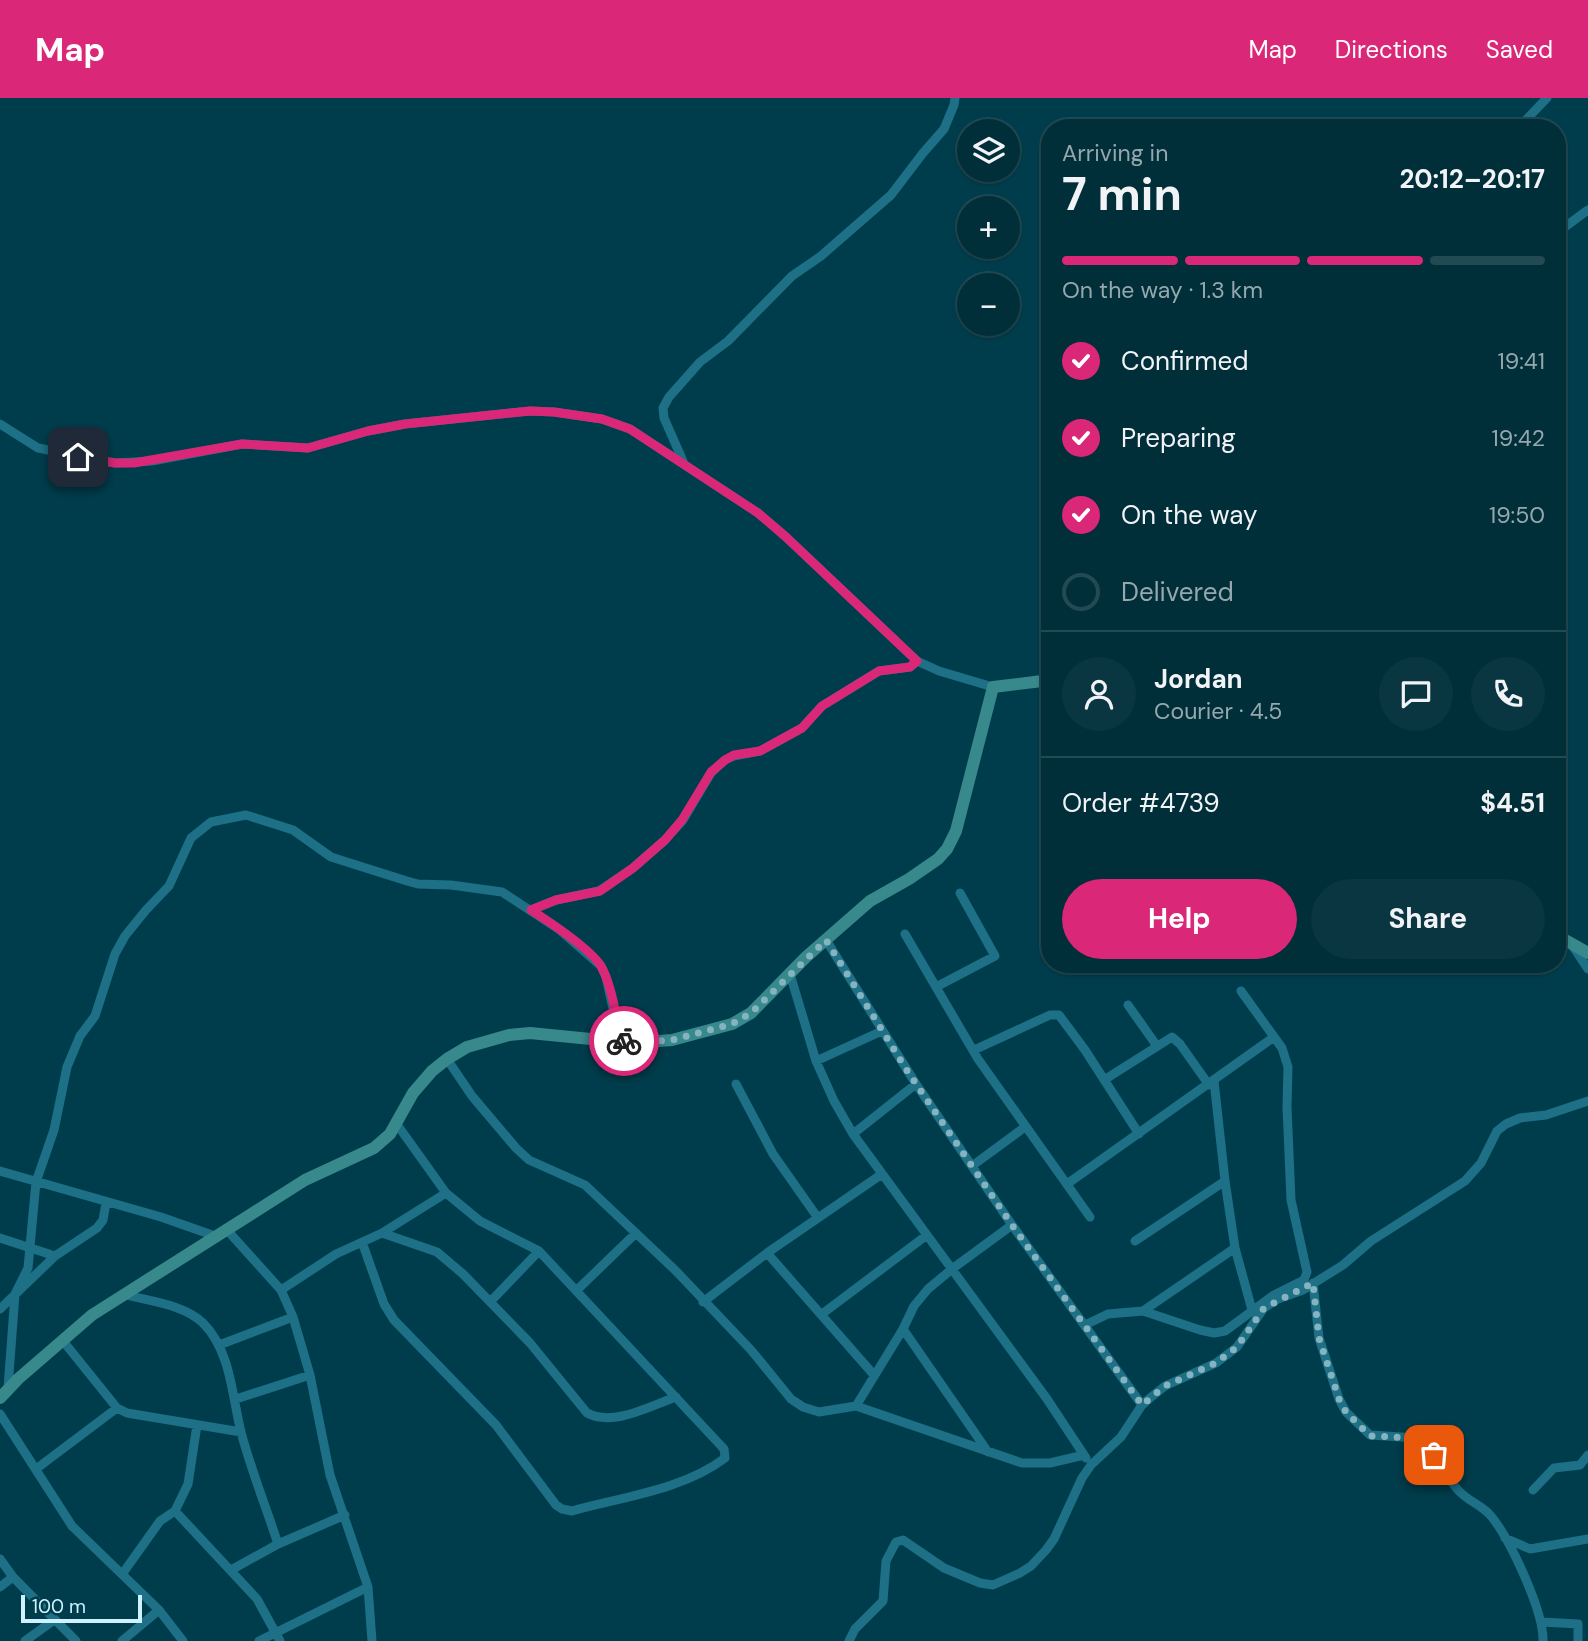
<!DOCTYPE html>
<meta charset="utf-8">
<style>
:root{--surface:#002e39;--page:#0a3641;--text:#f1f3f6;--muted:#95a8ae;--line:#224a53;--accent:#db2777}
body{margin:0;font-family:"DM Sans",sans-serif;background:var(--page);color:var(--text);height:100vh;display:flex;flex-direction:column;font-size:26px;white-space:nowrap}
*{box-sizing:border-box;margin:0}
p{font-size:23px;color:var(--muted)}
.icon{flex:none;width:38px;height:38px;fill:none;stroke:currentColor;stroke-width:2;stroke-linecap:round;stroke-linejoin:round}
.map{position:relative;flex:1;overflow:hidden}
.drawer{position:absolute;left:1041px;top:21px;width:525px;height:854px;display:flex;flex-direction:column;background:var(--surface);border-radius:28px;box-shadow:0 2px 5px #0004,0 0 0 2px var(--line)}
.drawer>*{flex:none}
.buttons{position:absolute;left:957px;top:21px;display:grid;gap:14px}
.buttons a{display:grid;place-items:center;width:63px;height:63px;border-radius:50%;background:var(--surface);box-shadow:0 2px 5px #0004,0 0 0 2px var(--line);font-size:35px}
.scale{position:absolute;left:21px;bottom:18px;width:121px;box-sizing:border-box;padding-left:7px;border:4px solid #cef2ff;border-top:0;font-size:19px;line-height:24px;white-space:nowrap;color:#cef2ff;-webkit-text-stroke:5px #003d4c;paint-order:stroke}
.pin{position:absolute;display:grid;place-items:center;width:60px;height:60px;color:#fff;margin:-30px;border-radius:14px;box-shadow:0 4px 10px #0006}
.courier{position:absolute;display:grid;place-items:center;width:70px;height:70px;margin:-35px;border:5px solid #db2777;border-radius:50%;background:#fff;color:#222;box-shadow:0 2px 9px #0007}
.summary em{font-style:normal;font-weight:700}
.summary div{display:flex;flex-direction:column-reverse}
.summary{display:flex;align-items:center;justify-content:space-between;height:119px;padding:0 21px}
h1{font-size:46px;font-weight:700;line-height:52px}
.bar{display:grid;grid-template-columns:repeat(4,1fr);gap:10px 7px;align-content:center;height:84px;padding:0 21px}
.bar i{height:9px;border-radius:5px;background:var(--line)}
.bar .selected{background:var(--accent)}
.bar p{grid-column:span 4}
.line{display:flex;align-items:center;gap:18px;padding:0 21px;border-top:2px solid var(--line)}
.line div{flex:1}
.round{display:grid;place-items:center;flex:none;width:74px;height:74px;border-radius:37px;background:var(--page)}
ol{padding:0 21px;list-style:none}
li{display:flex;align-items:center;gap:21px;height:77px}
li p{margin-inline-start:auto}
li .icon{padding:7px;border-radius:50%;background:var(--accent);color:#fff;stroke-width:4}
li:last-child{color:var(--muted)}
li i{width:38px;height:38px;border:4px solid var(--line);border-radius:50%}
.cta{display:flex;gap:14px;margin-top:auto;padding:14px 21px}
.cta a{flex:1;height:80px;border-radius:42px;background:var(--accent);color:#fff;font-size:28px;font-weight:700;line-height:80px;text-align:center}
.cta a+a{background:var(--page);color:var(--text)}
header{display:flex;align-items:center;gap:42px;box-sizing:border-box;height:98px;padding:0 35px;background:var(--accent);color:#fff}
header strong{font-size:33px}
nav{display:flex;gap:38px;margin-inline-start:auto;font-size:24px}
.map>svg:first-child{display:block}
</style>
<header>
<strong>Map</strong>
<nav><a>Map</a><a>Directions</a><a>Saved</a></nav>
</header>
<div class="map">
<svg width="1588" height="1543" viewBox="0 0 1588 1543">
<rect width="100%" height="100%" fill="#003d4c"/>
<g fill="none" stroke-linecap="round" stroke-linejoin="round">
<path stroke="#1d7086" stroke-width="9" d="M1523,25l24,-25
M1558,134l30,-22
M0,326l38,24 77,15 37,-2 90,-17 66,4 60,-17 37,-7 125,-13 24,1 48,7 28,10 128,84 28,24 131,124 22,10 54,16
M683,363l-19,-43 -1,-10 6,-11 31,-35 28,-21 64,-65 29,-20 70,-61 32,-42 21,-24 10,-24 1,-7
M531,812l25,-10 43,-9 34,-23 32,-28 18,-20 28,-47 14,-13 9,-4 26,-5 42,-23 20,-22 57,-35 31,-4 7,-6
M905,836l73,125 112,158
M826,842l90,144 96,141 130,180
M1572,847l16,24
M790,876l26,87 18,40 19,33 194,265 39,59
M936,889l59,-31 -35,-63
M1128,907l29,41
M974,952l76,-35h9l26,35 54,84
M447,961l25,37 44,52 13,12 56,25 90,85 76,80 40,49 12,8 16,5 37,-6 166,57h28l34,-8
M816,963l66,-30
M1104,982l68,-43 8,7 29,41
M1214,983l11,100 10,67 17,62
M736,986l37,70 45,64
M853,1036l63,-50
M972,1068l53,-39
M0,1073l161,46 54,19
M1067,1086l207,-147
M227,1132l54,60 12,27 17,58 20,100 38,112 4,54
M382,1135l55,19 26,22 67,69 57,70c26,14 63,-7 89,-16
M0,1140l55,18
M1135,1143l90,-60
M362,1144l22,62 10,16 102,105 60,80 6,4 10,2c50,-14 111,-21 153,-53l-1,-9 -14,-15 -171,-183 -59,-30 -34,-28 -50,-70
M767,1155l107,122
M1313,1185l6,55 20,61 7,13 24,23 47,3c18,12 27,35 40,51 10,12 25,16 34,27 19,23 53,96 52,125
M281,1192l55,-36 46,-21 64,-40
M577,1192l59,-57
M123,1196c24,7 61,10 80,29 28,28 29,73 38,109 10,38 25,75 37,112
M490,1204l49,-51
M703,1204l64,-49 115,-79
M0,1211l55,-53 42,-28 6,-8 3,-17
M1143,1213l92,-63
M822,1216l105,-79
M1085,1227l23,-11 35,-3 57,19 14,3 11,-2 49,-36 30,-15 3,-8 -16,-72 -4,-93 1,-40 -6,-19 -41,-57
M903,1231l85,123
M63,1243l54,67 10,5 114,19
M219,1247l74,-28
M8,1290l7,-94 13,-26 8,-86 18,-52 13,-63 13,-31 15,-20 20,-62 10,-18 21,-26 23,-24 22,-48 20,-16 35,-7 47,15 38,27 76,24 11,3 33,1 51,7 58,38 41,36 5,11 10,45 9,21
M236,1301l74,-24
M856,1308l47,-77 11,-23 14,-17 24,-20 60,-44
M0,1316l72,112 87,84 24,31
M36,1371l81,-61
M1533,1392l21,-22 26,-3 8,-10
M175,1413l13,-27 9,-59
M1505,1440l25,11 58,-10
M0,1461l13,18 63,64
M231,1472l47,-26 67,-29
M123,1475l37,-52 15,-10 82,88 23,42
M0,1489l13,-10
M1542,1524l36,2v17
M25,1543l29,-21
M122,1543l37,-31
M259,1543l109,-54
M849,1543l6,-12 28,-28 3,-40 10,-19 7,-2 41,28 36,15 13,2 27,-12 11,-7 15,-16 8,-11 28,-61 9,-13 30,-28 21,-32 8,-7 15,-12 51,-23 21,-16 27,-39 14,-9 25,-9 40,-25 28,-24 94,-60 16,-18 16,-32 9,-7 14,-6 26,-3 42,-14"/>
<path stroke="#38898c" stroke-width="12" d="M1558,838l30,17
M0,1300l18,-19 74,-64 213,-135 69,-32 16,-14 23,-41 19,-22 15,-12 20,-12 42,-12 21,-2 101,10 41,-3 60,-16 19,-11 55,-56 64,-56 39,-22 29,-20 9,-10 9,-18 37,-144 57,-7"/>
</g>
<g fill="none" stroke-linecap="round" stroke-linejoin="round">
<path stroke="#86b3c0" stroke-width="7" stroke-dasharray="0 12.6" d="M624,943l7,2 41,-3 60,-16 19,-11 75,-73 82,132 104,153 130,180 23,-19 51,-23 21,-16 27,-39 49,-25 6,55 20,61 7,13 24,24 47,2 17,17"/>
<path stroke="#db2777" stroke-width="9" d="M78,359l37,6h19l108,-19 66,4 60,-17 37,-7 125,-13 24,1 48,7 28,10 128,84 28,24 131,124 -7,6 -31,4 -57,35 -20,22 -42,23 -26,4 -9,5 -14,12 -29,48 -17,20 -32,28 -33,23 -44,9 -25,10c17,11 63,41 71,58 12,22 12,49 22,73"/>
</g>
</svg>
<div class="buttons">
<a><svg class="icon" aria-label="layers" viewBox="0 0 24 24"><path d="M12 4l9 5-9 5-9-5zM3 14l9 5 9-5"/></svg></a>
<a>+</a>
<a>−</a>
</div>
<div class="scale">100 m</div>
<div class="pin" style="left:1434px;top:1357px;background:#ea580c"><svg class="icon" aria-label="bag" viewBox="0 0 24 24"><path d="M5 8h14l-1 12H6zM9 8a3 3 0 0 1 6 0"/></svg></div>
<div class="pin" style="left:78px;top:359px;background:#1f2937"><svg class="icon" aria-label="home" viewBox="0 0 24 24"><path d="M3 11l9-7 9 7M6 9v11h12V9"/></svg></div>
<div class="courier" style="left:624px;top:943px"><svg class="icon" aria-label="bike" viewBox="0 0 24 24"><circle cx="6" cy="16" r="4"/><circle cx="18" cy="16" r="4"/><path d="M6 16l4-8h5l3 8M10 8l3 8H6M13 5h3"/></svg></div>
<section class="drawer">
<div class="summary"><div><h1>7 min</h1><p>Arriving in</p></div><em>20:12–20:17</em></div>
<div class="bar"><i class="selected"></i><i class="selected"></i><i class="selected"></i><i></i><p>On the way · 1.3 km</p></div>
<ol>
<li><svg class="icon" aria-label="check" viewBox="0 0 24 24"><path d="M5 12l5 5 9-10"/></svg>Confirmed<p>19:41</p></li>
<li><svg class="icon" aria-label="check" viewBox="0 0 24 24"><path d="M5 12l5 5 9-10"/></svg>Preparing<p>19:42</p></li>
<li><svg class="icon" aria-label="check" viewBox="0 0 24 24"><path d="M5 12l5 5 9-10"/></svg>On the way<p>19:50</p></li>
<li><i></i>Delivered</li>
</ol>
<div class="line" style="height:126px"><a class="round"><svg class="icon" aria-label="person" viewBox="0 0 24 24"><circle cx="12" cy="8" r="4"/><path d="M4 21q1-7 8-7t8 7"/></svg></a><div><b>Jordan</b><p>Courier · 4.5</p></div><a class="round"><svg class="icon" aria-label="chat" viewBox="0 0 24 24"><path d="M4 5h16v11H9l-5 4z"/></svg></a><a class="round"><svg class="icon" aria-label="phone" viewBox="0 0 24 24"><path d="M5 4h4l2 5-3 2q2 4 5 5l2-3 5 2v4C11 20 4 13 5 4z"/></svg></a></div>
<div class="line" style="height:91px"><div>Order #4739</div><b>$4.51</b></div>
<div class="cta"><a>Help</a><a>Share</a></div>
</section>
</div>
